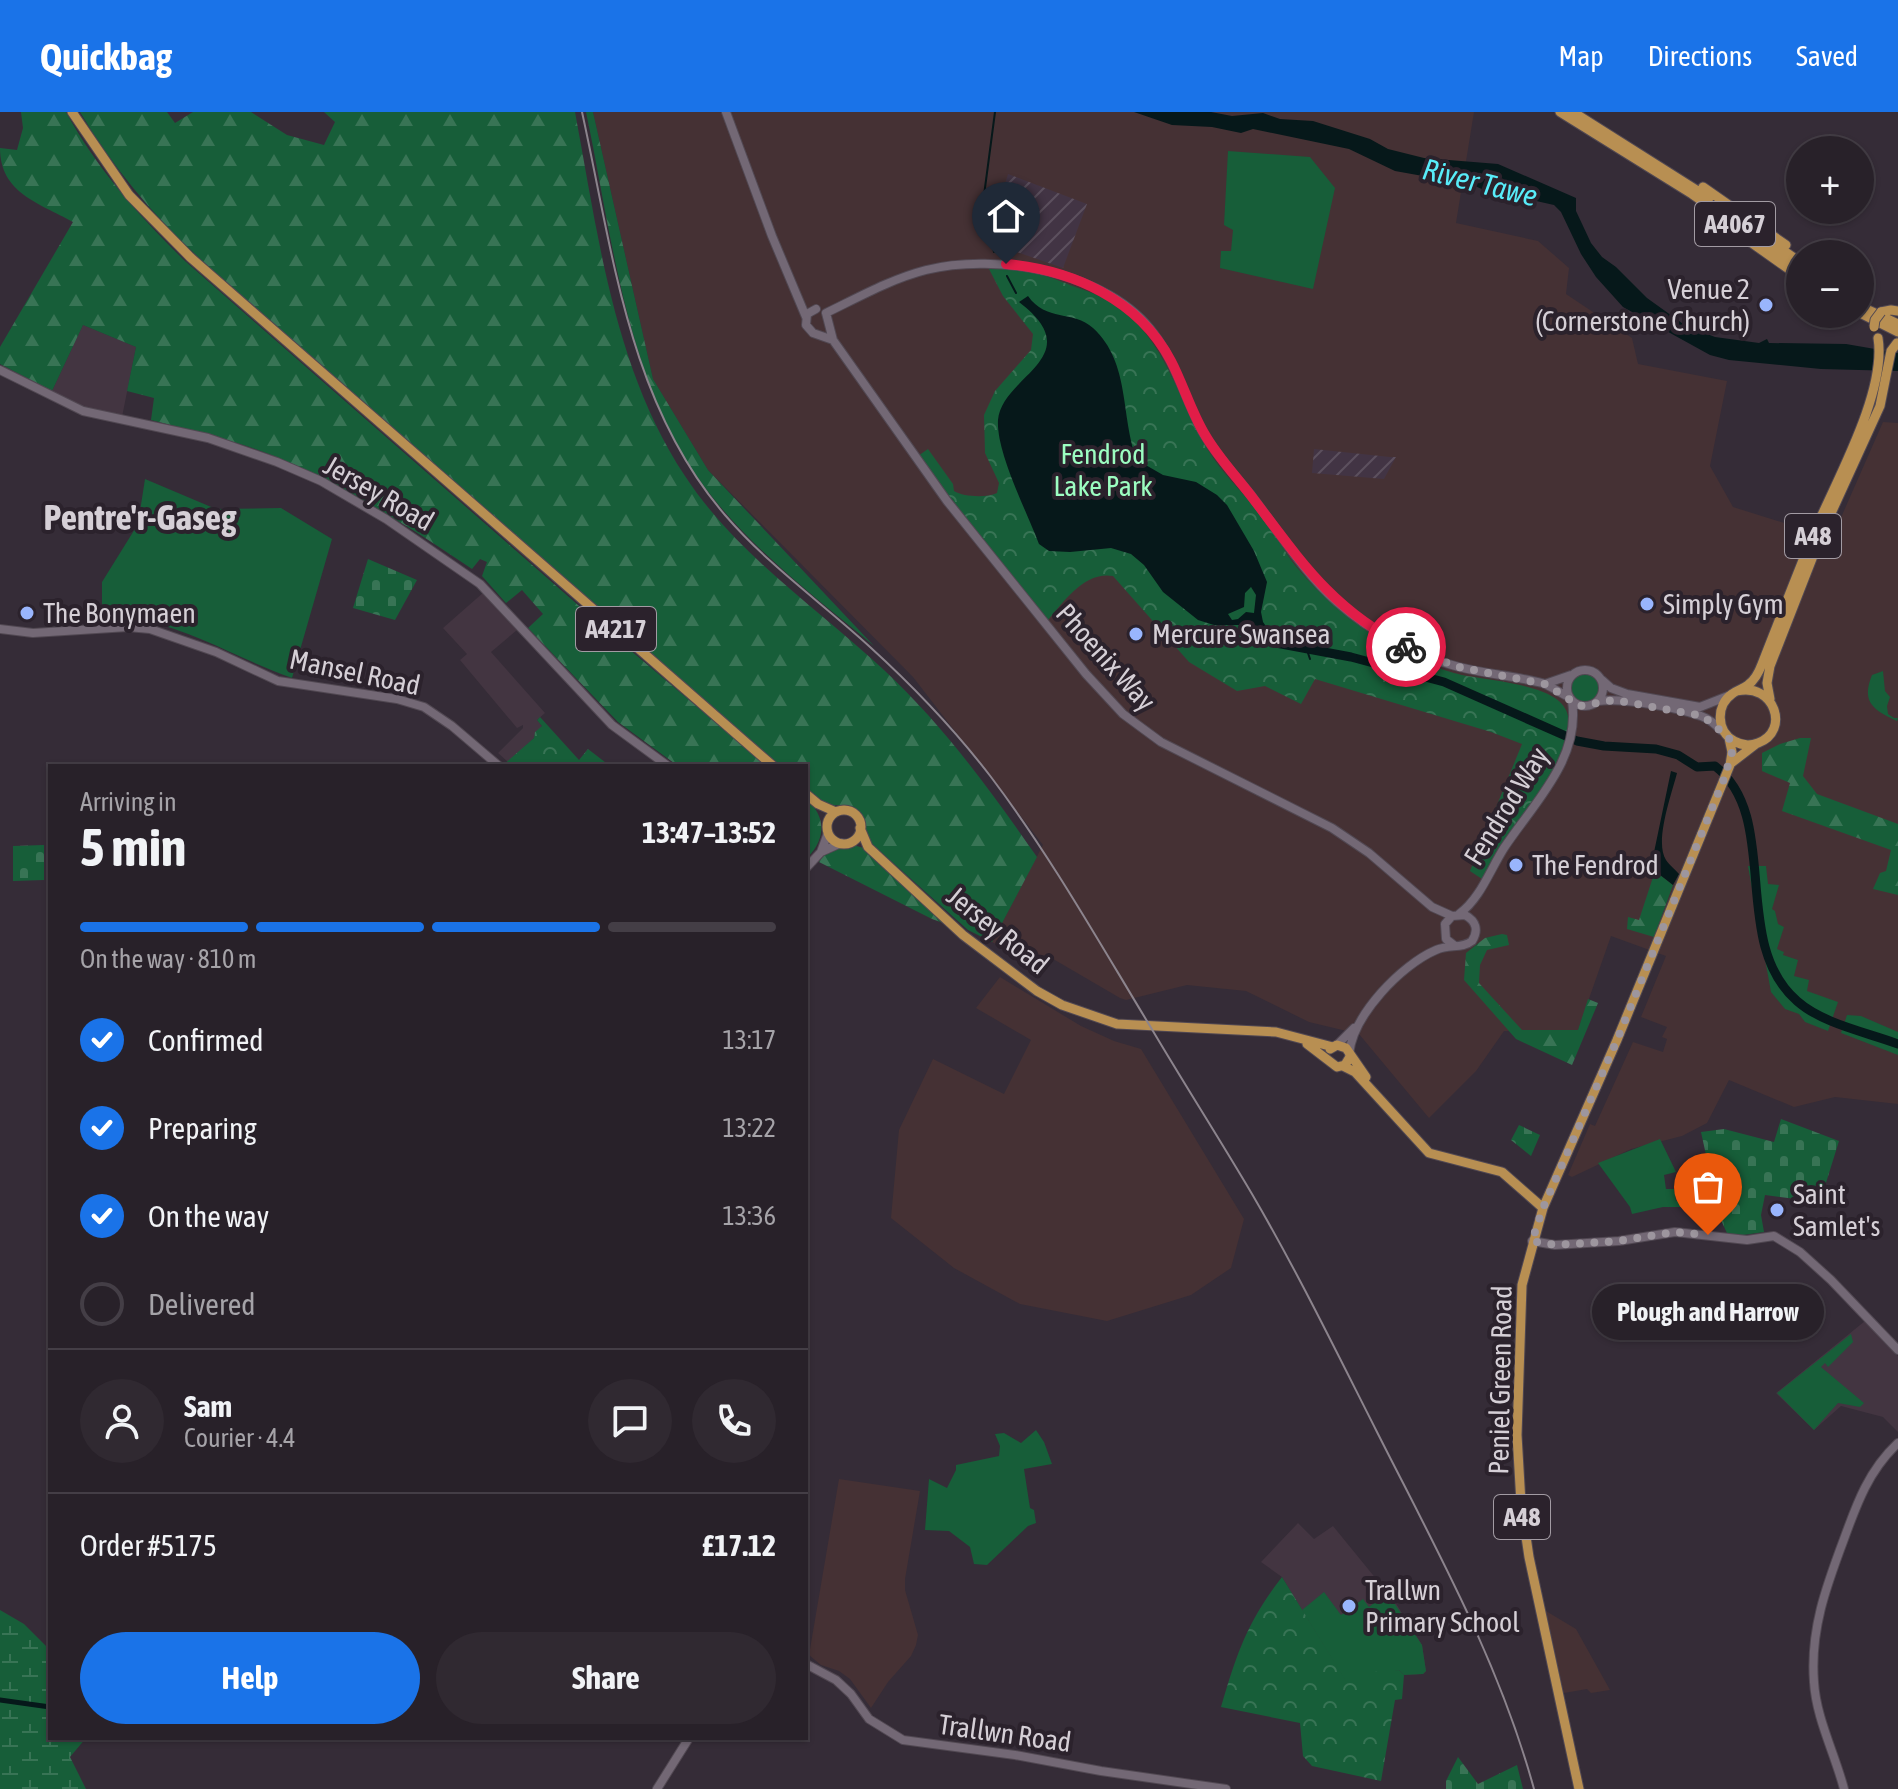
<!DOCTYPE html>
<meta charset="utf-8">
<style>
:root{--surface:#282129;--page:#302931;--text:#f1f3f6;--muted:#a5a3a8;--line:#443e46;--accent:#1a73e8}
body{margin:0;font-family:"Asap Condensed",sans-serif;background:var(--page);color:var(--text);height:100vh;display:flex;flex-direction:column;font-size:30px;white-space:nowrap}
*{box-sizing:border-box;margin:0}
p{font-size:26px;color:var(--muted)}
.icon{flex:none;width:44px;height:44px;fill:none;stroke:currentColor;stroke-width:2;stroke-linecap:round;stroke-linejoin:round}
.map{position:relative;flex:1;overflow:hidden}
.sheet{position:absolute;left:48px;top:652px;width:760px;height:976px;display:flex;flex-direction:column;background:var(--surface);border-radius:0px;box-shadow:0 2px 6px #0004,0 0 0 2px var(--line)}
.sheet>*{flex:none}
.fabs{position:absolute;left:1786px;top:24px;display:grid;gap:16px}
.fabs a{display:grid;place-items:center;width:88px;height:88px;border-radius:50%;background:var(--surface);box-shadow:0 2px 6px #0004,0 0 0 2px var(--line);font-size:40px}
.pin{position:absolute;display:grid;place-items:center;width:68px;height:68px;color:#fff;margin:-82px -34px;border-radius:50% 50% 50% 0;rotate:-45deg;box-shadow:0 0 8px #0007}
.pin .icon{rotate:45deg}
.courier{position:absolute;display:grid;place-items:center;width:80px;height:80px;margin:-40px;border:6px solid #e11d48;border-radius:50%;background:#fff;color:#222;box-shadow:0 2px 10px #0007}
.bubble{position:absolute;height:56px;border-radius:28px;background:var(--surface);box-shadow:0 2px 6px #0004,0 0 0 2px var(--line);font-size:26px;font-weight:700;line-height:56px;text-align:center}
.summary em{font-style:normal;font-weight:700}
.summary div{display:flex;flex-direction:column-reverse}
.summary{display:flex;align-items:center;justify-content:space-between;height:136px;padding:0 32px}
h1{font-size:52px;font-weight:700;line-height:60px}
.bar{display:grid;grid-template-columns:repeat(4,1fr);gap:12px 8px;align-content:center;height:96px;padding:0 32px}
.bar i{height:10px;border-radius:6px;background:var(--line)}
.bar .active{background:var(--accent)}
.bar p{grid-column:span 4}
.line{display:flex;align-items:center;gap:20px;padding:0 32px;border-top:2px solid var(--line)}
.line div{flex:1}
.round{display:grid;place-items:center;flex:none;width:84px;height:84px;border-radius:42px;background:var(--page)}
ol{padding:0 32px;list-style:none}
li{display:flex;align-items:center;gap:24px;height:88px}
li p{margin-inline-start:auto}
li .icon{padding:8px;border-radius:50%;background:var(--accent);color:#fff;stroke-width:4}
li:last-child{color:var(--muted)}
li i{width:44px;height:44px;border:4px solid var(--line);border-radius:50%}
.button{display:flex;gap:16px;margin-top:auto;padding:16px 32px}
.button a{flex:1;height:92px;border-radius:48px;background:var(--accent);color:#fff;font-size:32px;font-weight:700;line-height:92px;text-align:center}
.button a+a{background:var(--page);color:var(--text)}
header{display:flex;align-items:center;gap:48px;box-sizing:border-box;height:112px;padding:0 40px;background:var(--accent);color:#fff}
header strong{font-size:38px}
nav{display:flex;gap:44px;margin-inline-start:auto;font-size:28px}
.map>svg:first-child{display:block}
</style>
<header>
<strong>Quickbag</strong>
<nav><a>Map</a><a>Directions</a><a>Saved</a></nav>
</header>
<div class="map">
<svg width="1898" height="1677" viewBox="0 0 1898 1677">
<defs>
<pattern id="industrial-furrows" width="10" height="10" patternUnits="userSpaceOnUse" patternTransform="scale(2)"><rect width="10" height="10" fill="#423444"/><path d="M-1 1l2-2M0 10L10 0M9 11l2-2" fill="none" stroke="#5c505e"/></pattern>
<pattern id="forest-firs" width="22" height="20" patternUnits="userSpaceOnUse" patternTransform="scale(2)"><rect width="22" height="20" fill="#175e39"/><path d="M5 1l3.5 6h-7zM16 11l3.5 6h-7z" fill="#387455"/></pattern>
<pattern id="wetland-marsh" width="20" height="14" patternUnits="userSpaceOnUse" patternTransform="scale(2)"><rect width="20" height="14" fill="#175e39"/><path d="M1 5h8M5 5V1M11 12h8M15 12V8" fill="none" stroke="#387455"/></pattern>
<pattern id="cemetery-stones" width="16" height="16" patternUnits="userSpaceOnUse" patternTransform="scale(2)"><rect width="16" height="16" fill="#175e39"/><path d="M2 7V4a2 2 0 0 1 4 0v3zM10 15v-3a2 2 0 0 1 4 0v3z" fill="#387455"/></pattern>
<pattern id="park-crowns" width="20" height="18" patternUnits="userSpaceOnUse" patternTransform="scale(2)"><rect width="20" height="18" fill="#175e39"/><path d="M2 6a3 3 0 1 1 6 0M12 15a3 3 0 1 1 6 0" fill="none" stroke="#387455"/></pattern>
</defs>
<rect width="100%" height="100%" fill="#352c37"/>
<path fill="#453134" d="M593,0h881l-18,111 82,18 31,27 -3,26 66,44 6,26 89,17 -17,85 23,41 99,31 51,-116 15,1v681l-63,-7 -41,10 -65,-27 -22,43 -25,13 -51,13 -59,28 -4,-2 22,-51 5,2 38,-84 30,10 4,-13 -5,-2 5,-10 -26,-10 25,-61 -55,-20 -33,94 -74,1 -28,40 -47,47 -70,-84 -50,-12 -63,-31 -59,-6 -61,15 -6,-2 -72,-42 -43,-7 -13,-7 51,-97 -130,-168 -205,-207 -55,-91z
M1000,865l81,49 33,15 27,8 103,170 -13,49 -40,27 -84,26 -87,-17 -66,-36 -63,-50 8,-88 34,-71 71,35 27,-54 -55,-32z
M839,1367l81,12 -15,88v11l13,45 -2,10 -5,11 -23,26 -17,26 -21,-29 -11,-8 -18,-6 -12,-10z
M1546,1499l30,18 34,61 -19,3 -4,-4 -23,4z"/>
<path fill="url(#industrial-furrows)" d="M1008,62l79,30 -24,64 -52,-18 -12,-46z
M1314,337l76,8h6l-12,22 -72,-6z"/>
<path fill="#433541" d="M83,213l53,22 -14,70 -40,-10 -30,-16z
M484,480l33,38 -26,22 54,61 -8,7 5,6 -8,12 -26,24 -10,-9 25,-25v-3l-6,3 -57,-68 7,-6 -24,-26z
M1865,1209l33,35v76l-15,-15 -42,-11 -27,24 -38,-37z
M1298,1411l16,16 19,-13 62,76 27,43 4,26 -3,3 -19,1 -5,-5 -53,12 -64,-105 -21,-15z"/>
<path fill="#175e39" d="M1228,39l82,6 25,31 -22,101 -93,-21 1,-17h10l2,-21 -9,-5z
M145,367l71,30 65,-1 51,31 -40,139c-49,-17 -95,-46 -146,-57 -14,-2 -30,1 -44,2v-41l36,-58z
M1883,559l2,20 5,6 -3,9 1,8 6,4h4l-1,3c-24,-11 -36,-19 -25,-46z
M1568 578a16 16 0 1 1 32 0a16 16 0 1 1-32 0Z
M1748,754h18l2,18 11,1 -7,24 3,2 3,13 6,3 -7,22 7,3 -1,3 15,5 -4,16 15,4 -2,11 31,11 -10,29 -23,-9 -6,-8 -14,-5 -14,-17z
M1847,903l14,1 37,16v23l-57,-22z
M1660,1027l16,33 -12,3 2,14h8l2,12 11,-1 4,7h-28l-31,7 -2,-7 -32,-44z
M1851,1222l2,8 -25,25 -3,-4 -4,4 43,36 -4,4 -22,-4 -24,27 -37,-37z
M1036,1318l8,12 8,22 -28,5 6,39 4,2 2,13 -8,3 -41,39 -13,-1 -4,-17 -21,-16 -24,-1 4,-51 18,9 9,-18v-5l43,-9 1,-10 -5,-12 9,-1 17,10z
M1324,1480l17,23 22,-16 6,8 18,-15 35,53 4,26 -3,3 -19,1 -5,-5 -53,12 -44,-72z"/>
<path fill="url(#forest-firs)" d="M21,0h45c31,57 73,104 119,149l425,372 157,133h-89l-60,-44 -90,-94 15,-14 -21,-24 -16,13 -24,-27 5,-14 -7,-3 -8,10c-68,-46 -154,-101 -232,-125 -29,-9 -59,-16 -89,-24l3,-22 -27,-7 9,-44 -53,-22 -31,66 -52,-27v-17l73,-125c-34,-19 -73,-29 -73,-74l17,2 6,-22z
M80,0h87l8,11 18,-11h58l36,23 37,10 11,-23 -11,-10h251c23,123 39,257 110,364 51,78 131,131 199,194 59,55 107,121 153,187l-45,85 -24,-12 -97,-87 -12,-32c-11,-8 -20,-3 -31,-7 -8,-4 -16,-11 -22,-16v-22h-26l-572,-500c-51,-46 -93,-95 -128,-154z
M586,0h7l60,267 55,91 166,176c-60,-50 -127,-100 -173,-164 -75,-103 -89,-247 -115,-370z
M1800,626h11l-8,38 14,18 81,30v71l-25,-6 7,-16 6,-2 5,-21 -109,-39 8,-28 -28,-12v-18l18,-9z
M806,687c20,17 20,38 3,57l-3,-2z
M853,733l11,3 82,76 -14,-5 -113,-57c8,-13 20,-17 34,-17z
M1655,759l18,14 -19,52 -27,-8 1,-12 11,3z
M1502,822l5,1 2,10 -22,5 -7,15 -1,18 43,47h56l10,-31 10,4 -26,62 -56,-26 -52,-59 2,-27 19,-15z"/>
<path fill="url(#wetland-marsh)" d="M0,1498l24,14 26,26v88h36l-16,19 16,32h-86z"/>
<path fill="url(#cemetery-stones)" d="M368,447l49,21 -22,40 -42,-12z
M44,733v35l-31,1v-35z
M1781,1007l58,22 -19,61 -55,-7 -4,20 3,17 -28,4 -9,-3 -27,-57 6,-21 -5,-23 23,-3 50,13z
M1519,1013l21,10 -9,21 -20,-16z
M1458,1645l20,27 39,-19 6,24h-77v-8z"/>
<path fill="url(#park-crowns)" d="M989,157c24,-2 52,4 76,14 15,6 30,10 44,18 57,34 67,97 99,149 15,25 37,44 54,66 13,18 23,38 38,55 41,47 93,84 154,102 28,8 99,9 112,37 15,32 -35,92 -52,118 -11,17 -22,34 -32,51l-12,-8 52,-127 -31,-12 -176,-53 -14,25 -36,-18 -28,5 -48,-29 -76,-86c-28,-5 -49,25 -65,44l-84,-102 -46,-62 10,-7 25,35 1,7c10,6 32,7 43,2l2,-10 -14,-30 -1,-38 11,-24 36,-41 2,-16 -30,-38z
M540,605l39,43 9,-11 22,17h-108l32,-28 1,-6 7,-6 -5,-6z
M1282,1465l64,104 15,-8 38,-3 5,5 -2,24 -7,1 -14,81 -69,-15 -9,-10 -3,-33 -79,-16c16,-54 26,-85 61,-130z"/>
<path fill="#06181a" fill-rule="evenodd" d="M1134,0h77l21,4 31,-3 17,6 33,2 57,18 18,10 36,9 74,6 78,34v13l15,32 11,14 14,10 31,31 39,28 29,11 44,6 8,-4 2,4 77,1 52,9v18l-77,-2 -92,-9 -19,-5 -87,-48 -27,-30 -15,-23 -20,-42 -7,-7 -31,-7 -24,-1 -26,-12 -78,-14 -46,-22 -96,-20 -12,4 -29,-6 -40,-2z
M1028,184c18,26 45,14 65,32 38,35 27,88 44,132l26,15 33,7 21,13 10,10 27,46 13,31 -6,30 2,10 7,10 -1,3 -19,-10h-36l-16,-5 -35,-28 -19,-27 -13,-11 -20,-6 -41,4 -21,-1 -10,-7c-12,-32 -43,-92 -41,-124 4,-45 93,-63 21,-118zM1251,475l5,8 -2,18 -8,-1 -8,7 -6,1 -4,-6 16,-7 1,-14z
M1671,659l6,2c-5,20 -23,69 -11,87 3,5 9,9 13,14l-6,11 -18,-14 -2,-14z"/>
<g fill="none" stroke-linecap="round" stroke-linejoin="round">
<path stroke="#06181a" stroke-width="2" d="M994,140l-11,-49 12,-91
M1007,164l9,17
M1307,538l3,9"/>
<path stroke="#06181a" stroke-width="5" d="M0,1588l50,7"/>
<path stroke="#06181a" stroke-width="9" d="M1269,523l7,8 75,14 93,25 133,59 27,5 52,3 22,6 19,12 18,-1c67,52 14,176 82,235 26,23 69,31 101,43"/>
<defs>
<path id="secondary" d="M726,0l46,124 34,81
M816,197l-9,5 -1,11 7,8 20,7
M826,201c33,-16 65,-34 100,-43 70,-18 184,2 228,64 22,30 31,65 48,97 13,23 31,42 48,63 28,36 52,77 87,108 34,30 78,54 122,65 27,7 56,9 83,16 9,3 18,10 27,14
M826,201l7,27 114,161 139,173 37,40 38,28 171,86 37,25 63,54 20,9
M0,258l83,41 125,27 69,24 44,19 65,38 94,65 132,141 56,41
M0,517l33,4 95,-6 22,2 66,23 62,29 119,18 27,8 28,19 47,40
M1567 576a18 18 0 1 1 36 0a18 18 0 1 1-36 0Z
M1602,568l9,8 16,6 73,13 28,-11
M1545,572l26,-9
M1598,589c26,-3 78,6 103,15 9,3 15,9 21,15
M821,740l20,-9
M806,756l15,-16 7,-19
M1459,802c21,-15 31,-44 45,-66 29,-44 77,-89 68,-147
M1337,933l17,-17
M1349,942c4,-39 52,-89 87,-104 13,-6 26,-1 36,-9 7,-11 4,-20 -7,-26l-13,1 -7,8 1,15 9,7
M1532,1129l23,4 64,-4 56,-9 72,8 27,-4 26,16 31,28 67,70
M806,1552l30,16 15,14 18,25 34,21 112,15 86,16 125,18
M657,1677l32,-51
M1844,1677c-9,-35 -28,-71 -30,-107 -4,-52 12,-95 30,-143 13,-36 25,-69 54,-96"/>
<path id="primary" d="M72,0l57,83 61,62 583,509
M1560,0l132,82 108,76
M1573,0l136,86
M1703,75l83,58
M1715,105l85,60
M1737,106l63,44
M1860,194l38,18
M1881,200l10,-2 7,1
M1860,201l38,19
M1737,579c37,-9 54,40 21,52 -8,3 -17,2 -24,-2 -18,-10 -18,-36 -2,-47 5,-4 11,-5 16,-9 7,-5 11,-13 14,-21 17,-43 34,-87 52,-131 21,-50 73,-141 64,-195
M1770,587l-3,-16 3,-17 52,-133 58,-127 11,-55 6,-8
M1730,652l26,-20
M806,682l12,10 18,8
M827 715a17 17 0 1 1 34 0a17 17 0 1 1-34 0Z
M860,716l8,19 95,88 74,56 25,14 55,19 159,8 57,15
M1307,932l30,23 8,-2 5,-8
M1330,937l7,-4 9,3 20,29
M1343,954l12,6 74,81 73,19 41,36
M1579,1677l-50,-232 -8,-54 -4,-68 5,-150 21,-77 74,-168 113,-275 2,-13 -3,-14"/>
</defs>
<use href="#secondary" stroke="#514852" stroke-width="10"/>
<use href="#primary" stroke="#514852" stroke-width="11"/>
<use href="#secondary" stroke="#736875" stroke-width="8"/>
<use href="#primary" stroke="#b88f52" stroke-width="9"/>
<path stroke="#8c848d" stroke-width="2" d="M582,0c31,140 46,290 143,403 43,50 97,88 145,132 44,40 85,83 121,130 59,78 108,165 159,249 33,56 69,112 102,168 45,77 84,157 124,236 59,117 123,231 158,359"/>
<defs>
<path id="primary-bridge" d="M1874,215l1,-7 6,-8"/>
</defs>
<use href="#primary-bridge" stroke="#514852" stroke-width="11" stroke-linecap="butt"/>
<use href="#primary-bridge" stroke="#b88f52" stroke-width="9"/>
</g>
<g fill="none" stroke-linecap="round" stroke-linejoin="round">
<path stroke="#9d969e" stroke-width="8" stroke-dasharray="0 14.4" d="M1406,535l52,20 87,17 35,22 34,-6 89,16 26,22 3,14 -8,27 -107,261 -74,168 -11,33 23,4 64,-4 56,-9 33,3"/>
<path stroke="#e11d48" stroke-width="10" d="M1006,152c67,6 133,36 165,97 12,23 20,50 33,72 14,25 34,45 51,68 47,62 78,109 151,146"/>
</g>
<g fill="#99b5fd" stroke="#2b222c" stroke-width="3">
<circle cx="1766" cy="193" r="8"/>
<circle cx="1647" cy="492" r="8"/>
<circle cx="27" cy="501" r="8"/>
<circle cx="1136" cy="522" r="8"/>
<circle cx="1516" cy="753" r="8"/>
<circle cx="1777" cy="1098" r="8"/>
<circle cx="1349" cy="1494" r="8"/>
</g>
<g text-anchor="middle" stroke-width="8" stroke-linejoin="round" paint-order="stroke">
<g fill="#2b222c" stroke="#a29ba3" stroke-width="2">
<rect x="1695" y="90" width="80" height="44" rx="6"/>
<rect x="1785" y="402" width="56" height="44" rx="6"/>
<rect x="576" y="495" width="80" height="44" rx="6"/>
<rect x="1494" y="1383" width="56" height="44" rx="6"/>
</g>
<g font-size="26" font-weight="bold" fill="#d5cfd6">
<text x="1735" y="121">A4067</text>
<text x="1813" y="433">A48</text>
<text x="616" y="526">A4217</text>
<text x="1522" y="1414">A48</text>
</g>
<g font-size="28" fill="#d5cfd6" stroke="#2b222c" text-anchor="start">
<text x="1750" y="187" text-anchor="end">Venue 2<tspan x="1750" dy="32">(Cornerstone Church)</tspan></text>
<text x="1663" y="502">Simply Gym</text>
<text x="43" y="511">The Bonymaen</text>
<text x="1152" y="532">Mercure Swansea</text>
<text x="1532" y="763">The Fendrod</text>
<text x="1793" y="1092">Saint<tspan x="1793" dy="32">Samlet's</tspan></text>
<text x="1365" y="1488">Trallwn<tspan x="1365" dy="32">Primary School</tspan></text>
</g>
<g font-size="28" fill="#9cfdc1" stroke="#2b222c">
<text x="1103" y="352">Fendrod<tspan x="1103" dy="32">Lake Park</tspan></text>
</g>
<g font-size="28" fill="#d5cfd6" stroke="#2b222c">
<text transform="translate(379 381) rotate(30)" y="10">Jersey Road</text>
<text transform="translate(1106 545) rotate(48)" y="10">Phoenix Way</text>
<text transform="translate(355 560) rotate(12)" y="10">Mansel Road</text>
<text transform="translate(1506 694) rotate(-58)" y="10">Fendrod Way</text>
<text transform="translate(998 818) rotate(39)" y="10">Jersey Road</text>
<text transform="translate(1500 1268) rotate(-89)" y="10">Peniel Green Road</text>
<text transform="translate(1005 1621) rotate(8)" y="10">Trallwn Road</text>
</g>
<g font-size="30" font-style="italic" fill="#58ecf9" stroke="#2b222c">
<text transform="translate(1480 71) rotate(14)" y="10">River Tawe</text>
</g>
<g font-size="36" font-weight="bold" fill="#d5cfd6" stroke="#2b222c">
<text x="140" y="418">Pentre'r-Gaseg</text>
</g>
</g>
</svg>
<div class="fabs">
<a>+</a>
<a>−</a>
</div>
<div class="pin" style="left:1708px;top:1123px;background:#ea580c"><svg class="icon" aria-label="bag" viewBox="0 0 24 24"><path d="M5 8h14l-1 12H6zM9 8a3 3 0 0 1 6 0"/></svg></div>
<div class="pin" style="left:1006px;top:152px;background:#1f2937"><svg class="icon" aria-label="home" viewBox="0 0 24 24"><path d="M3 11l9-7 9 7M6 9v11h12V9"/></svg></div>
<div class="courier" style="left:1406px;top:535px"><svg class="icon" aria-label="bike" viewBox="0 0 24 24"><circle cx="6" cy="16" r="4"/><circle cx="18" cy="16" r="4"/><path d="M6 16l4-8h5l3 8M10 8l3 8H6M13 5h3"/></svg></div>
<div class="bubble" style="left:1592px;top:1172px;width:232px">Plough and Harrow</div>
<section class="sheet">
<div class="summary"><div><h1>5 min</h1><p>Arriving in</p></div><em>13:47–13:52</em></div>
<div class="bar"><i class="active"></i><i class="active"></i><i class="active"></i><i></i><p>On the way · 810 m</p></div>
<ol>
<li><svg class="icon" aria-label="check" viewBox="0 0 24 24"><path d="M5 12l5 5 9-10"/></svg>Confirmed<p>13:17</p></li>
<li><svg class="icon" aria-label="check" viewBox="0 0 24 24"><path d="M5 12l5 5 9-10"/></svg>Preparing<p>13:22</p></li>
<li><svg class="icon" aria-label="check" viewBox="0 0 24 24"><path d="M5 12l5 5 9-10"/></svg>On the way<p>13:36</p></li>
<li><i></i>Delivered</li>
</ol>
<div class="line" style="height:144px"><a class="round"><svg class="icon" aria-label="person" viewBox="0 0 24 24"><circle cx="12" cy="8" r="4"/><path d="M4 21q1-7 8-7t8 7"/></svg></a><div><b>Sam</b><p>Courier · 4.4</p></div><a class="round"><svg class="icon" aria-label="chat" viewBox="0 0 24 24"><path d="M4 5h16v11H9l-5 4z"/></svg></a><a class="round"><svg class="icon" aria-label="phone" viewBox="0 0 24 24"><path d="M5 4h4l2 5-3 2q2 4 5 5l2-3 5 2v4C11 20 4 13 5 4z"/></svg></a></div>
<div class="line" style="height:104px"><div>Order #5175</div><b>£17.12</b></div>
<div class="button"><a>Help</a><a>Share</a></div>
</section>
</div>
